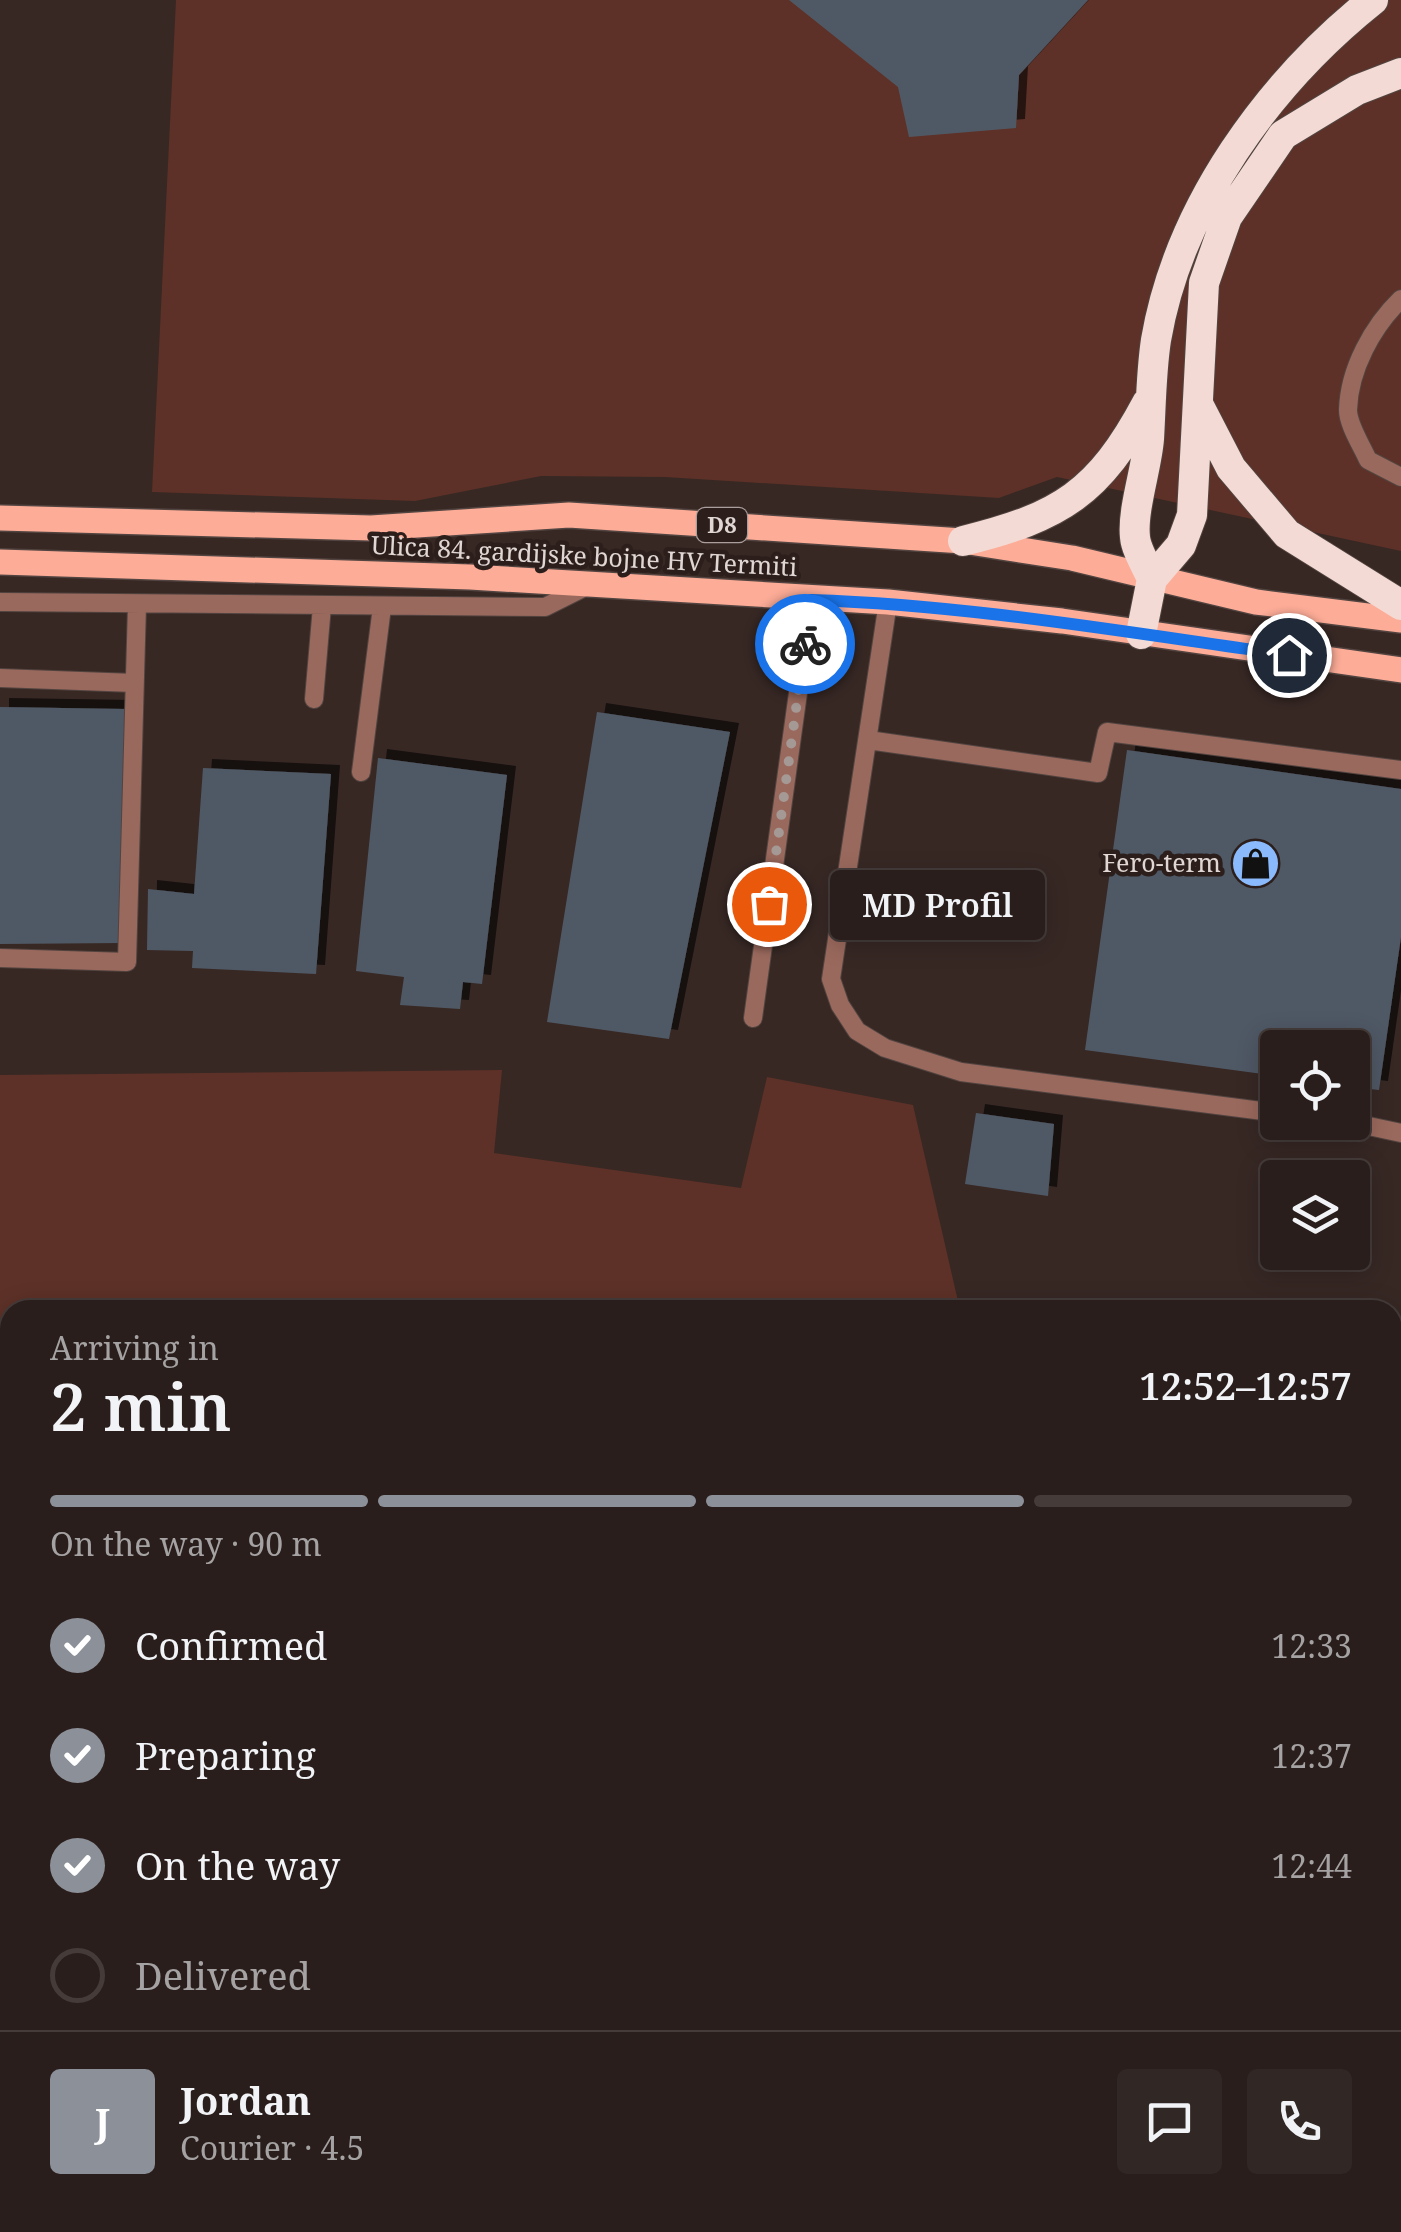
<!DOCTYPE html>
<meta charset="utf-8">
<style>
:root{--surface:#291e1b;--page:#312724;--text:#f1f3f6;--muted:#a5a2a3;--line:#453c3a;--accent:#8c9099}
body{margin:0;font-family:"Noto Serif",serif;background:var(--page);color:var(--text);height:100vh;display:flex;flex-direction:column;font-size:38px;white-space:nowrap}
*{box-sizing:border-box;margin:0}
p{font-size:32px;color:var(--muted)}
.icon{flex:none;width:55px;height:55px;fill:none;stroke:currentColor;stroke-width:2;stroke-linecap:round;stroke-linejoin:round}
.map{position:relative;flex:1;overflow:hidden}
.sheet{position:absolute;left:0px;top:1300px;width:1402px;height:932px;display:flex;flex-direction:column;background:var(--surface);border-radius:30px 30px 0 0;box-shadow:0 5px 25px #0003,0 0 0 2px var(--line)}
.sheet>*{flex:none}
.fabs{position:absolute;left:1260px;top:1030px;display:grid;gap:20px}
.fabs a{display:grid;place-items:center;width:110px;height:110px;border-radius:10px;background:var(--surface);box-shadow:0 5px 25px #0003,0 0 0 2px var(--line);font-size:50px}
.pin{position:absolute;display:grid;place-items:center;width:85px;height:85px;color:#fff;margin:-42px;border:5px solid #fff;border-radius:50%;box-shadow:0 2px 10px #0007}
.courier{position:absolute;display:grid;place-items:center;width:100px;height:100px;margin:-50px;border:8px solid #1a73e8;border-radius:50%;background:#fff;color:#222;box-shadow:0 2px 12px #0007}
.bubble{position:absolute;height:70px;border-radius:10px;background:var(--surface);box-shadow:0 5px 25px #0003,0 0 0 2px var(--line);font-size:32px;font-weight:600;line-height:70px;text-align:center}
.head em{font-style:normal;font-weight:600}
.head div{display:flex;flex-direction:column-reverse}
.head{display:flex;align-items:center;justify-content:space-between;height:170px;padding:0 50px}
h1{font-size:65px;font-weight:600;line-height:75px}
.bar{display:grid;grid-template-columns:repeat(4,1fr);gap:15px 10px;align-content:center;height:120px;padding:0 50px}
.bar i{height:12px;border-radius:8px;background:var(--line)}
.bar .selected{background:var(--accent)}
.bar p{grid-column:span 4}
.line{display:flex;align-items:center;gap:25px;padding:0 50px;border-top:2px solid var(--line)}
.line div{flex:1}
.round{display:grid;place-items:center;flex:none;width:105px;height:105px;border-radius:10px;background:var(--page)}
ol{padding:0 50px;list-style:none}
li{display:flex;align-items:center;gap:30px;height:110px}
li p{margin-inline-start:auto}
li .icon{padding:10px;border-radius:50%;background:var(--accent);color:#fff;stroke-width:4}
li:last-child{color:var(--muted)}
li i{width:55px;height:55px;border:5px solid var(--line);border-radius:50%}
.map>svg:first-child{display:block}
</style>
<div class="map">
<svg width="1401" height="2232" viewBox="0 0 1401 2232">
<defs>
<filter id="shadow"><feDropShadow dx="9" dy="-9" stdDeviation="0" flood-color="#0009"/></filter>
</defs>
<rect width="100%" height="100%" fill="#372824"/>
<path fill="#5d3127" d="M176,0h1225v551l-344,-74 -58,21 -334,-21 -124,-1 -126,25 -263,-9z
M502,1070l-8,83 247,35 26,-111 146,28 47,205h-950v912l1062,1 -3,9h-1069v-1157z
M1093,2222h131v1l-4,9h-130z"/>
<path fill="#505965" filter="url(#shadow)" d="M789,0h299l-69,75 -3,53 -107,9 -11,-50z
M0,707l125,2 -4,234 -121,1z
M597,712l133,20 -61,307 -122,-17z
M1127,750l274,39v148l-22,153 -27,-3v-39h-74v28l-193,-26z
M378,758l129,17 -25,209 -19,-2 -3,27 -60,-4 4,-28 -48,-6z
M203,768l128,6 -15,200 -124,-6 1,-17 -46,-1 1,-61 46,5z
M976,1113l78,11 -6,72 -83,-12z"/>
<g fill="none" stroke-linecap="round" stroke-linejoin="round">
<defs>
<path id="lane" d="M1401,299c-28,27 -52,70 -53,111 0,15 14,36 20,50l33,17
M0,602l545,5 44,-22
M888,602l-57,377 9,26 17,26 28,17 76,24 317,41
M0,678l134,5
M314,699l8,-93
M868,740l230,33 9,-41 294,38
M361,772l21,-165
M0,958l127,4 10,-357
M753,1018l58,-419
M1350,1122l51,11"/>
<path id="street" d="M1392,1672l9,1"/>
<path id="primary" d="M0,518l371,10 198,-13 394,26 109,17 184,44 145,18
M0,562l470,15 418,25 174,19 339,49"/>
<path id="highway" d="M1199,406l32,62 56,66 114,71
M963,541c98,-24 136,-48 184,-138
M1152,579c-5,-12 -16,-29 -17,-42 -3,-27 12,-70 14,-98 2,-33 2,-66 7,-99 23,-134 113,-257 217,-340
M1141,634l11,-55 29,-34 11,-30 12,-232 23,-66 56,-82 74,-45 44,-17"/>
</defs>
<use href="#lane" stroke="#524440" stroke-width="20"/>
<use href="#street" stroke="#524440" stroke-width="22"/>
<use href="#primary" stroke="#524440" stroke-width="28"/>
<use href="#highway" stroke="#524440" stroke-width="32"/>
<use href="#lane" stroke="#9a695d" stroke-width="18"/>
<use href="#street" stroke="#9a695d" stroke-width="20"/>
<use href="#primary" stroke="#fcac97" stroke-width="25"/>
<use href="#highway" stroke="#f3dad4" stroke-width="30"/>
</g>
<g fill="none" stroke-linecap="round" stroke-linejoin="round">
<path stroke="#a59996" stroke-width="10" stroke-dasharray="0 18" d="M769,904l36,-260"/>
<path stroke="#1a73e8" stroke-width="12" d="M805,644l6,-44c160,5 319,33 478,55"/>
</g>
<defs>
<symbol id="shop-disc" viewBox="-11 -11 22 22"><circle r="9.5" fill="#8abafc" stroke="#2c1e1b"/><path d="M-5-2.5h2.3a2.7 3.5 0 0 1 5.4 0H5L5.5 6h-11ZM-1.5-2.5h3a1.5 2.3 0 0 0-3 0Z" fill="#111"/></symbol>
</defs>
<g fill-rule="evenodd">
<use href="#shop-disc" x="1228" y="836" width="55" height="55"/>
</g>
<g text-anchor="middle" stroke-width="9" stroke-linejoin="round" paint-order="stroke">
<rect fill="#2c1e1b" stroke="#aa9f9c" stroke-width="2.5" x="697" y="508" width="50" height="34" rx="8"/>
<g font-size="22" font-weight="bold" fill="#e0d6d3">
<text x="722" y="533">D8</text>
</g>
<g font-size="25" fill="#e0d6d3" stroke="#2c1e1b">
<text transform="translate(584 556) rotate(3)" y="9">Ulica 84. gardijske bojne HV Termiti</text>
</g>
<g font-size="25" fill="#e0d6d3" stroke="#2c1e1b" text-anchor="end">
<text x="1221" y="872">Fero-term</text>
</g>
</g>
</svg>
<div class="fabs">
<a><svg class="icon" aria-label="locate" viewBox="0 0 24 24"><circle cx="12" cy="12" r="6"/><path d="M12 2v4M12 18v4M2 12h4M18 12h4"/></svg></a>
<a><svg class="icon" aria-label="layers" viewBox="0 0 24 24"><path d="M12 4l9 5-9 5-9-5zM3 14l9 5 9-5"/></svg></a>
</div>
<div class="pin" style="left:769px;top:904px;background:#ea580c"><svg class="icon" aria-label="bag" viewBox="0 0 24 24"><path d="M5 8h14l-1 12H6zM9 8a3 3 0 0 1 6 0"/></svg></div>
<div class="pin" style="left:1289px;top:655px;background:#1f2937"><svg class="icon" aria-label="home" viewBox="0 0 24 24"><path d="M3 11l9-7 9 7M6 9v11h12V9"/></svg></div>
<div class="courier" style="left:805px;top:644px"><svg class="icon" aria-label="bike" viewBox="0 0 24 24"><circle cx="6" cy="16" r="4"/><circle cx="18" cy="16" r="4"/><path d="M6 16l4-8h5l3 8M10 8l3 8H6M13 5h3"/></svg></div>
<div class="bubble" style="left:830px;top:870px;width:215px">MD Profil</div>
<section class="sheet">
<div class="head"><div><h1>2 min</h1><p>Arriving in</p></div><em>12:52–12:57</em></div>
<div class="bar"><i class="selected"></i><i class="selected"></i><i class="selected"></i><i></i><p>On the way · 90 m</p></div>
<ol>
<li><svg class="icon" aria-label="check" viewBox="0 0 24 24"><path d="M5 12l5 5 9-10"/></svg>Confirmed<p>12:33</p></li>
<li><svg class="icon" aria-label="check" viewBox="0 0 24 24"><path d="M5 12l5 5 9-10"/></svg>Preparing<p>12:37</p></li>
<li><svg class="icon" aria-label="check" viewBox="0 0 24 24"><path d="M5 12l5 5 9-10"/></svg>On the way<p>12:44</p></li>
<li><i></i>Delivered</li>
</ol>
<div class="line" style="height:180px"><b class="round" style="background:var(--accent);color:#fff">J</b><div><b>Jordan</b><p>Courier · 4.5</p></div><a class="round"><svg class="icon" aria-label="chat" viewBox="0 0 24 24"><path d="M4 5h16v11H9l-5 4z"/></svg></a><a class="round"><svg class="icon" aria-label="phone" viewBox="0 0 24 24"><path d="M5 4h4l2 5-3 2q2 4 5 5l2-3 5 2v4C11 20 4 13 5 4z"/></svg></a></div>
</section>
</div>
